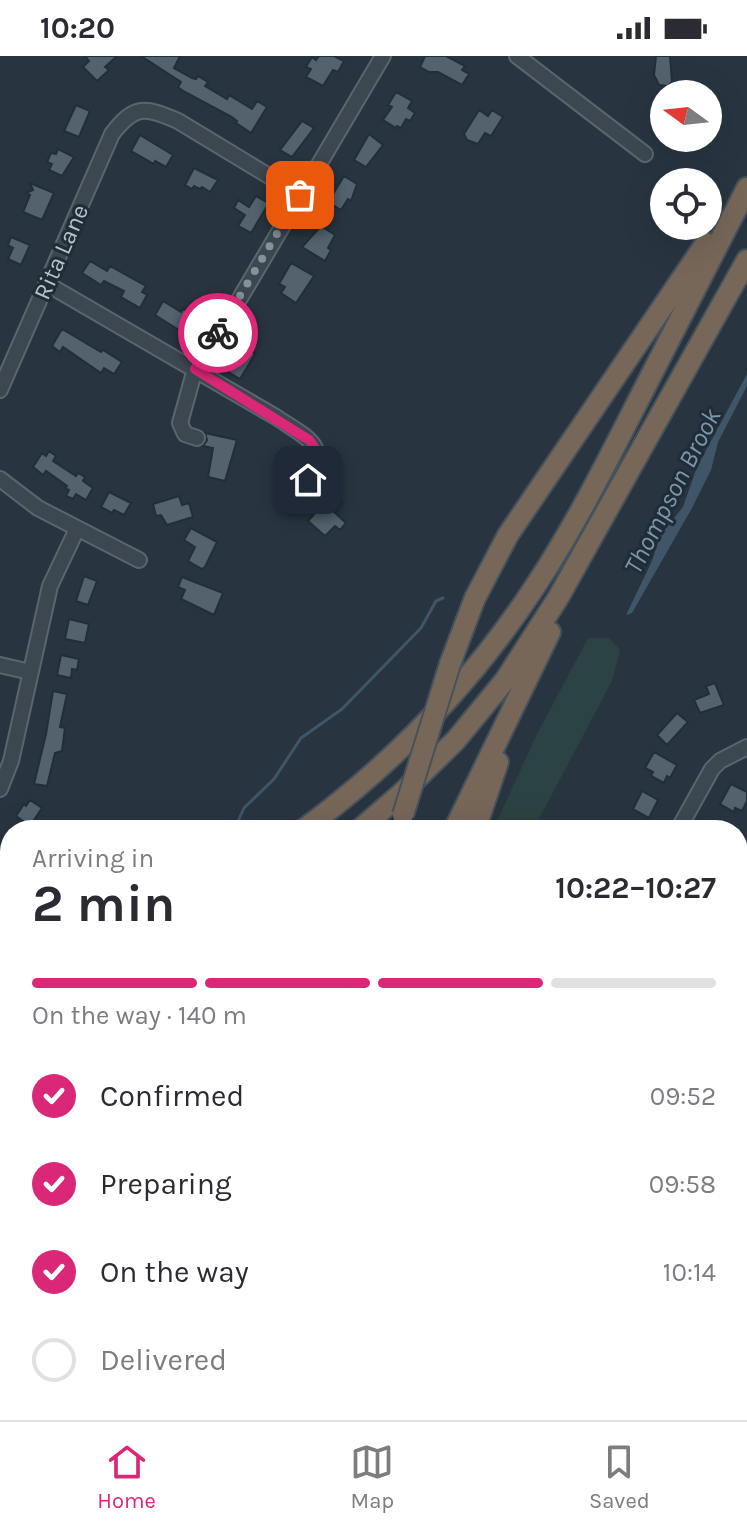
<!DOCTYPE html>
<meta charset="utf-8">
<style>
:root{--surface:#fff;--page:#f7f7f7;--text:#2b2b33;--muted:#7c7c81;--line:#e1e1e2;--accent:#db2777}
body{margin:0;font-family:Karla,sans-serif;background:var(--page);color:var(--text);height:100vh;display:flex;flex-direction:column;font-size:30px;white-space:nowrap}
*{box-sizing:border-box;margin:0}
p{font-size:26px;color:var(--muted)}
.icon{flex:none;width:44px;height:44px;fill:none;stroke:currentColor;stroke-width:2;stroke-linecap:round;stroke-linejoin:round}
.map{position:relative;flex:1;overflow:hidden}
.details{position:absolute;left:0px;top:764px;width:748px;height:600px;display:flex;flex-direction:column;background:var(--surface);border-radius:32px 32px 0 0;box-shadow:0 8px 32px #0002}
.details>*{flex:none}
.needle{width:52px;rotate:285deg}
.fabs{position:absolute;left:650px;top:24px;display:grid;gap:16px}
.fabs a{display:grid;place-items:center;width:72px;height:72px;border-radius:50%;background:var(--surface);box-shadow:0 8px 32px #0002;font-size:40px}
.pin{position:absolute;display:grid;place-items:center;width:68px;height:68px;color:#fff;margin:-34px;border-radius:16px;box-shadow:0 4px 12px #0006}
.courier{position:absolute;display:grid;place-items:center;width:80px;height:80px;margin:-40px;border:6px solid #db2777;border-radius:50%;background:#fff;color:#222;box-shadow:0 2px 10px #0007}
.summary em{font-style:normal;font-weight:700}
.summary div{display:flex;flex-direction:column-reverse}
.summary{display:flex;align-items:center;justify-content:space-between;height:136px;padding:0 32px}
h1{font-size:52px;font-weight:700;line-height:60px}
.bar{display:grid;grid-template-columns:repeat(4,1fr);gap:12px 8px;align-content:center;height:96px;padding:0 32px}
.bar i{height:10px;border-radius:6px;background:var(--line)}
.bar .current{background:var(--accent)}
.bar p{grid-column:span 4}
ol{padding:0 32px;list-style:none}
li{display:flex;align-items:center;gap:24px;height:88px}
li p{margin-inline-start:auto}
li .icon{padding:8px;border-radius:50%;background:var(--accent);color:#fff;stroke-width:4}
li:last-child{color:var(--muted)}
li i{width:44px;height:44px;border:4px solid var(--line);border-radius:50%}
.status{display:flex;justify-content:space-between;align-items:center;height:56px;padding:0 40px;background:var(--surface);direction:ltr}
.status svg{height:22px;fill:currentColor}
.tab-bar{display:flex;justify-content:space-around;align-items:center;height:112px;border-top:2px solid var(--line);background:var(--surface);font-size:22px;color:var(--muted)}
.tab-bar a{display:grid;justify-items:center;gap:4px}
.tab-bar .current{color:var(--accent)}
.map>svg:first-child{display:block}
</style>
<div class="status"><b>10:20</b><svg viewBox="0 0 49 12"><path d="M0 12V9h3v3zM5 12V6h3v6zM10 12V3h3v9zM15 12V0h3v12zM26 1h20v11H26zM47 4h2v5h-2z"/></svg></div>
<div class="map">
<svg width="747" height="1364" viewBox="0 0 747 1364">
<rect width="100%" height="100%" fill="#283540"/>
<path fill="#2b4342" d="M588,582h21l11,12 -8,31 -79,149h-40l43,-94z
M747,856v136l-9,-3v-125z
M10,1012v216l-10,-21v-181z
M738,1284l9,2v78h-73l-2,-10h66z
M226,1354h234l1,10h-239z
M503,1354l86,4 35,6h-119z"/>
<path fill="#3f5668" d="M747,318v12l-29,56 -7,28 -19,38 -60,105 -6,2 26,-54 8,-25 23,-29 14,-40z"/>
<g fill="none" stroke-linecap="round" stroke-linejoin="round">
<path stroke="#3f5668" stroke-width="3" d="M234,774l10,-22 30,-29 27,-41 41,-29 79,-81 15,-27 7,-3
M362,1354l5,10"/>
</g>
<path fill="#53626d" stroke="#222e38" stroke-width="2" d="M85,0h32l-12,11 4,3 -12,11 -14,-14 6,-6z
M141,0h39l-6,12 18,10 4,1 2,-3 10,6 -3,4 22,13 2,-4 23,14 5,-8 10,6 -16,26 -15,-10 1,-2 -5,-4 -49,-26 -5,-4 3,-5z
M319,0h15l10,5 -6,11 -5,-2 -10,16 -17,-9 5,-8 -5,-2 6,-10 4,3z
M425,0h21l19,10 -3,4 7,4 -7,11 -24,-13h-9l-9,-5z
M656,0h14l2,26 -4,4 -9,-1 -5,-10z
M396,36l16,9 -4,7 7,5 -5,8 -4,-2 -5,9 -4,-2 -1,2 -13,-8 9,-13 -4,-2z
M76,49l14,6 -11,26 -15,-6z
M479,54l9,6 4,-6 11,7 -12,19 -6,-3 -7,11 -11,-4 -3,-6z
M302,65l12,7 -22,29 -12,-7z
M369,78l14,11 -17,22 -12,-7z
M140,79l33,20 -7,12 -11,-6 -1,3 -23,-13z
M58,93l16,8 -12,19 -13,-6 3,-6 -5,-2 4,-9 5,1z
M194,112l24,12 -8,12 -8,-5 -2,2 -6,-3 -2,3 -7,-4z
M344,120l13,8 -6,17 -3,-2 -7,11 -13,-8z
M30,127l24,10 -12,27 -19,-8 7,-17 -4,-2 7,-3z
M256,140l13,7 -18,30 -13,-7 7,-11 -11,-7 4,-8 11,7z
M321,170l14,9 -7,13 3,2 -6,11 -23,-14z
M11,181l19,8 -9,20 -13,-6 5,-11 -5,-3z
M90,205l17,10 3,-5 36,20 -4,6 5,3 -7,13 -19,-11 3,-6 -20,-10 -3,4 -19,-12z
M291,207l23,13 -18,27 -15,-10 4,-6 -6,-3z
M163,245l18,11 2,-3 4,3 5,-9 13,8 -15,26 -35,-22z
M62,273l39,23 2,-2 19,12 -8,12 -10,-6 -3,5 -38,-26 -3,5 -8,-6z
M242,290l13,8 -15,25 -13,-8z
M205,377l32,7 -12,41 -17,-4 5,-29 -10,-2 4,-6z
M49,395l7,5 -3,5 23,15 2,-3 7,4 -2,4 10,7 -7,12 -10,-6 -3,5 -7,-3 3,-6 -4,-2 2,-2 -21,-15 -3,4 -10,-8 9,-14 4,3z
M109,436l22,11 -7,12 -10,-5 -2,3 -11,-6z
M179,440l3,9 7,-2 4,14 -26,8 -6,-10 -5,1 -3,-12z
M335,441l7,6 -8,9 12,11 -6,7 -5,-4 -10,10 -17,-15 16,-18 3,2z
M191,472l26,14 -12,25 -3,2 -14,-8 7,-14 -11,-7z
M84,520l13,5 -9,24 -12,-4z
M182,521l41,16 -9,22 -33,-16 4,-9 -7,-3z
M69,563l20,5 -4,19 -20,-4z
M61,599l18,4 -2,11 -5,-1 -1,9 -14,-3z
M715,627l9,22 -24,8 -6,-13 15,-6 -3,-8z
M53,635l14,3 -7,33 5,1 -3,23 -7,2 -8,33 -13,-2 12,-50z
M677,657l11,9 -21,23 -10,-10z
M654,696l23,13 -7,13 -3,-2 -3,7 -13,-7 2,-4 -8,-4z
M731,728l16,8v9l-5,10 -7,-3 -1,4 -14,-8z
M642,735l16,9 -9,18 -16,-9z
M30,744l12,8 -12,18 -14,-10 8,-12 2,2z"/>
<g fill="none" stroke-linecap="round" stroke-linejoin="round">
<defs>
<path id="minor" d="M517,0l128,98
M47,228l229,133c27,19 56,27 32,63
M0,334l112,-256c23,-30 33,-27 66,-13l122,74
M197,382l-12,-4 -5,-11 15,-54 38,-59 150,-254
M0,423l38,29 101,52
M0,609l30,7
M0,733l11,-28 39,-175 27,-57
M678,774l34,-61 8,-8 27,-14
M738,1066l9,2
M738,1205l9,2"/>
<path id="highway" d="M450,608l25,-66 33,-63 198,-292
M303,774c91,-67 171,-150 233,-245 39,-59 71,-123 103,-186 36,-70 72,-141 108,-211
M359,774l43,-37 54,-53 50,-61 52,-81 189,-338
M454,774l96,-198
M475,774l23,-68
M0,920l10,-3
M0,960l10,-3
M0,1012l10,-13
M0,1226l10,20
M0,1318l10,11
M30,1354l8,10
M81,1354l7,10
M468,1354l2,10
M488,1354l1,10
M0,1359l10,5
M169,1364l4,-10
M203,1364l4,-10"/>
</defs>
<use href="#minor" stroke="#5a656e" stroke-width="18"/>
<use href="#highway" stroke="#46525b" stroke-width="24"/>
<path stroke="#4a5f5f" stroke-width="2" stroke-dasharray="6 6" stroke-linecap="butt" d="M646,1354l9,10"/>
<use href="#minor" stroke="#3c4750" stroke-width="14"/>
<use href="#highway" stroke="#766759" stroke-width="20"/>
<defs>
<path id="highway-bridge" d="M403,759l47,-151"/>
</defs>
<use href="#highway-bridge" stroke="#46525b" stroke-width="24" stroke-linecap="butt"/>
<use href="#highway-bridge" stroke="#766759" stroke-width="20"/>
</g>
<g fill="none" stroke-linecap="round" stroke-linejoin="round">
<path stroke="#86919a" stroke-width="8" stroke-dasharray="0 14.4" d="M218,277l82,-138"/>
<path stroke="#db2777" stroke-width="10" d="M218,277l-23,36 114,71c14,17 11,23 -1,40"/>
</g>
<g text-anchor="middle" stroke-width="6" stroke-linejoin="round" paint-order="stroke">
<g font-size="24" fill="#b9c2ca" stroke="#202c36">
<text transform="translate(61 196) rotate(-66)" y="8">Rita Lane</text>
</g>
<g font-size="26" font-style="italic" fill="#7b96ab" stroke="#202c36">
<text transform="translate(672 435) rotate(-63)" y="9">Thompson Brook</text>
</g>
</g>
</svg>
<div class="fabs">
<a><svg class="needle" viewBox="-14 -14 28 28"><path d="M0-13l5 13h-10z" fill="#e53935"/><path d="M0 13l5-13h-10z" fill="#7c7c81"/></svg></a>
<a><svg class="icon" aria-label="locate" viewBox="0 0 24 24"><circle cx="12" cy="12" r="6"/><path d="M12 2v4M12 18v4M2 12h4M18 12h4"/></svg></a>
</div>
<div class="pin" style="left:300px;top:139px;background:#ea580c"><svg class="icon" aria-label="bag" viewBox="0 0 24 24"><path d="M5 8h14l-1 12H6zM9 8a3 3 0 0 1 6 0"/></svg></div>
<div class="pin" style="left:308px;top:424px;background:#1f2937"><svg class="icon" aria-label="home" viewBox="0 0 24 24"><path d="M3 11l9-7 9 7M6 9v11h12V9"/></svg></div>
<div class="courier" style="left:218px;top:277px"><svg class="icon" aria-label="bike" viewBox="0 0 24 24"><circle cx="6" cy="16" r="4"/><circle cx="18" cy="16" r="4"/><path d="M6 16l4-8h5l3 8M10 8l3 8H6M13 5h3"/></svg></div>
<section class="details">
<div class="summary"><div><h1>2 min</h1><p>Arriving in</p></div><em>10:22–10:27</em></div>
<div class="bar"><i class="current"></i><i class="current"></i><i class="current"></i><i></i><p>On the way · 140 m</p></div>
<ol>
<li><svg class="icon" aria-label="check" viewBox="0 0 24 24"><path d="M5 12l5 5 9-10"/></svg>Confirmed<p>09:52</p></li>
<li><svg class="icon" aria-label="check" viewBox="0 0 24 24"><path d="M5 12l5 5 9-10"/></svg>Preparing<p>09:58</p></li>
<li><svg class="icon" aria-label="check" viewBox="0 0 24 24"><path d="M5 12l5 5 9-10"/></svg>On the way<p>10:14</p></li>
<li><i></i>Delivered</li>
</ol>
</section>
</div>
<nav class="tab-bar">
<a class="current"><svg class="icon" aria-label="home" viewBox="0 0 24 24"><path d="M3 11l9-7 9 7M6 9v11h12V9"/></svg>Home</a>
<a><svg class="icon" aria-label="map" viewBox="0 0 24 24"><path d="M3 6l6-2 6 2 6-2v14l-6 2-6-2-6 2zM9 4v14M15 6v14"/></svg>Map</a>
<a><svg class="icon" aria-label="saved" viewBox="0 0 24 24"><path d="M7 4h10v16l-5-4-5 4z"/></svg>Saved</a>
</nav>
